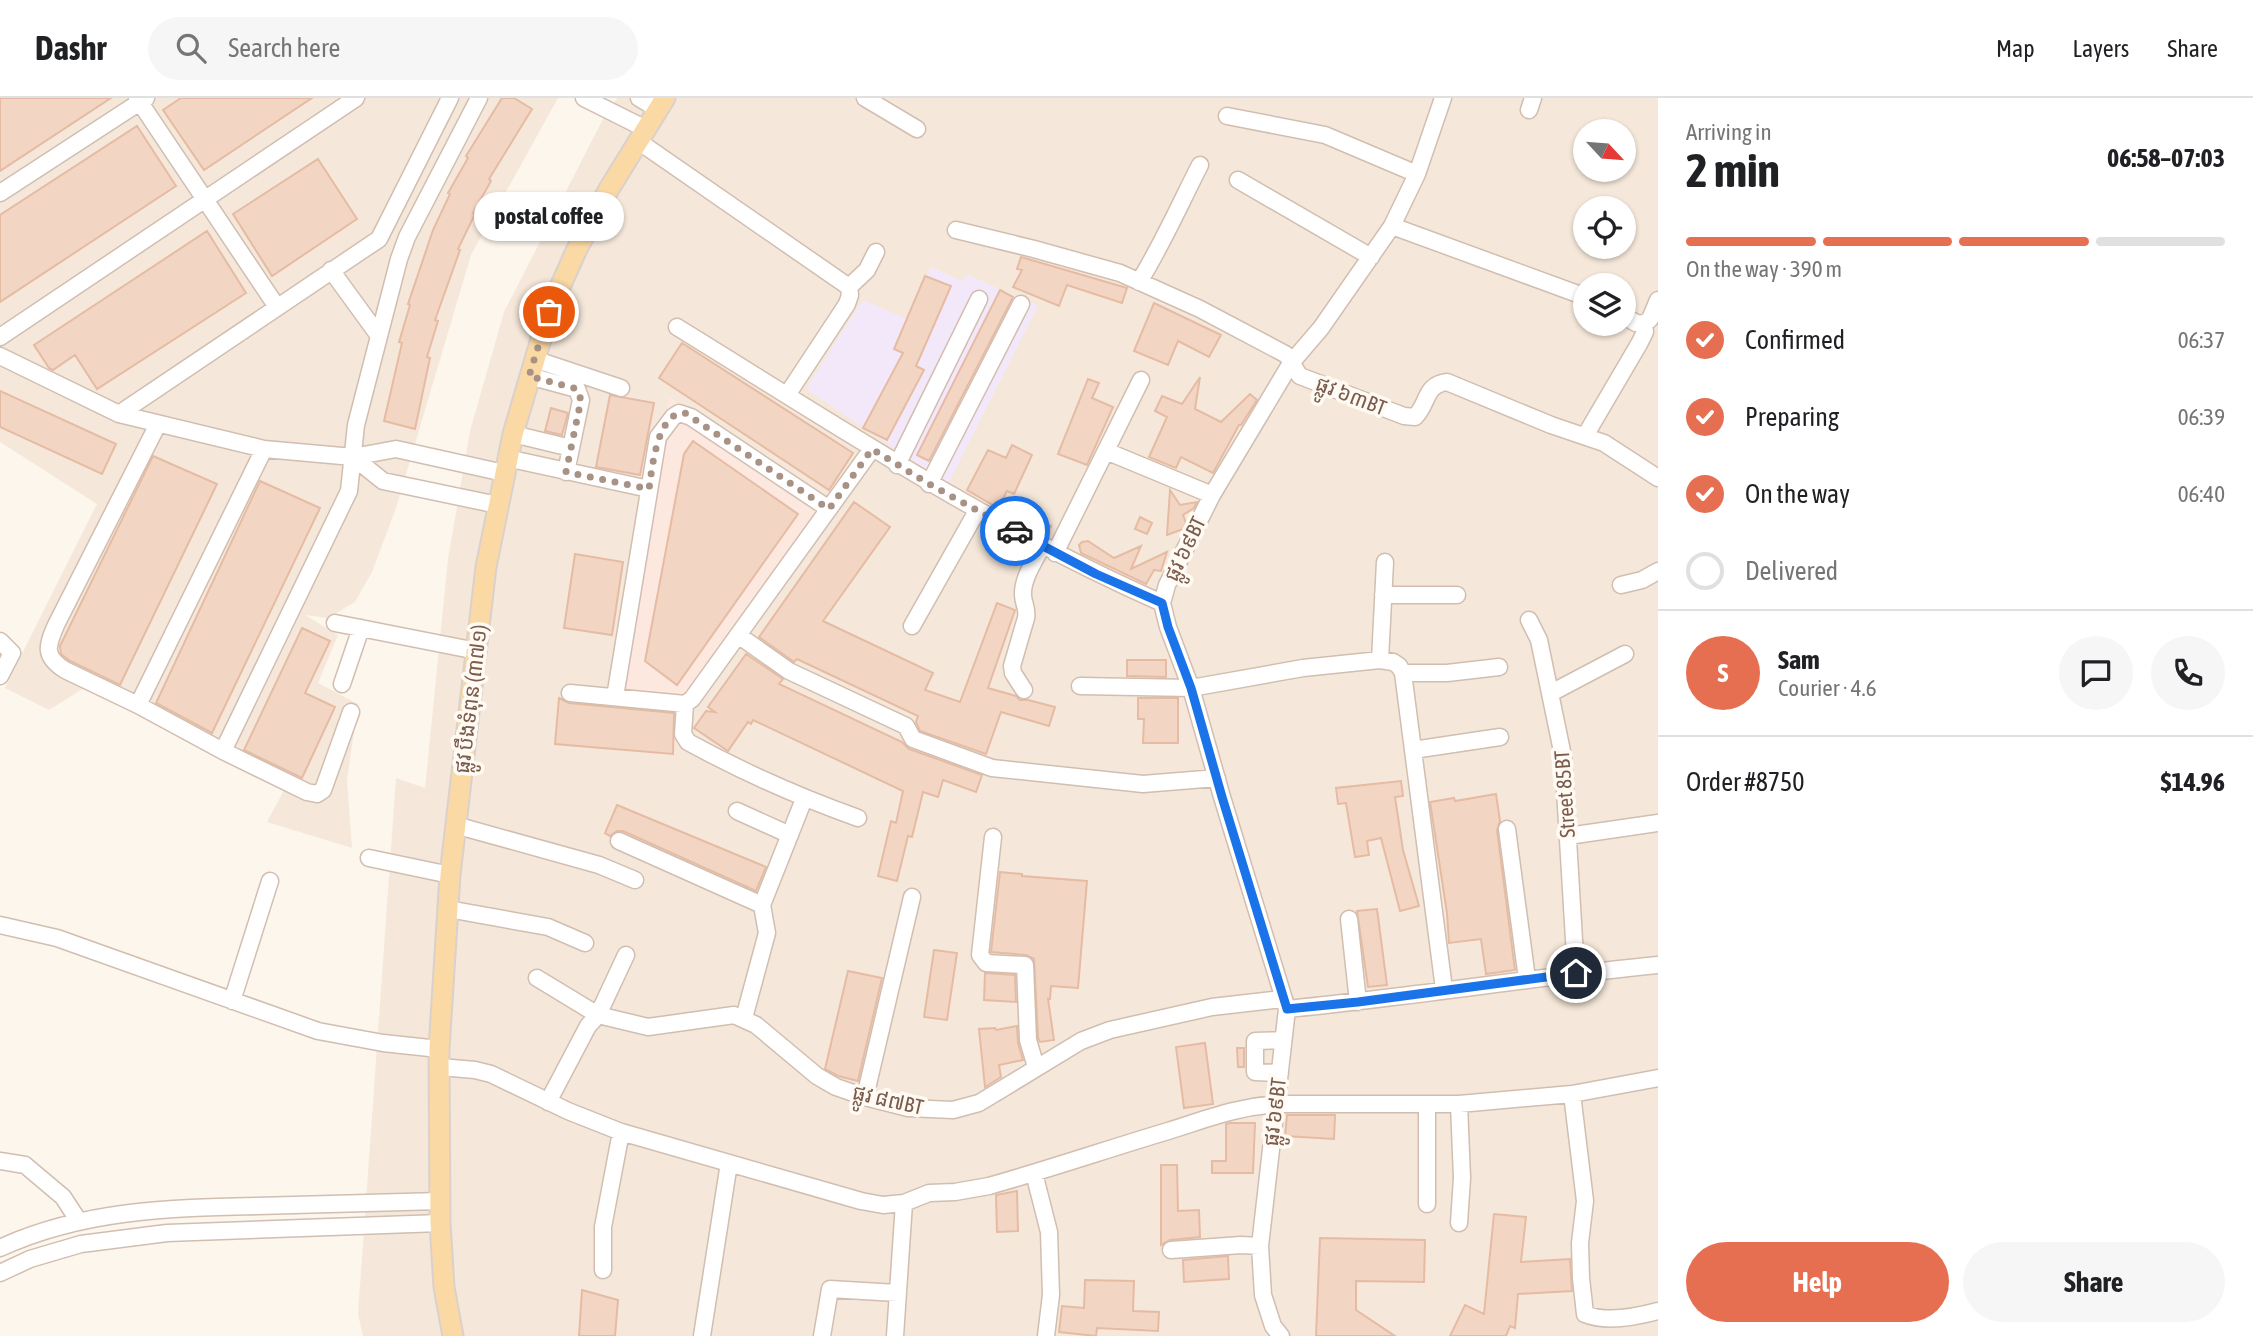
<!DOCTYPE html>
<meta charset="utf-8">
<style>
:root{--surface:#fff;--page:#f6f6f6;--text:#202124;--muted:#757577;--line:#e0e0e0;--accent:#e76f51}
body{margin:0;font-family:"Asap Condensed","Noto Sans Khmer",sans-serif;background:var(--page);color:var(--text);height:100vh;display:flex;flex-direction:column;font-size:26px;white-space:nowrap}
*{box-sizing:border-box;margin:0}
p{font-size:23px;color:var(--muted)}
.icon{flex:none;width:38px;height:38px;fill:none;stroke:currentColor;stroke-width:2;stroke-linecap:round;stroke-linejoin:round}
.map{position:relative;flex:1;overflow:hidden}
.details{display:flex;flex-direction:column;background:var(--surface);width:595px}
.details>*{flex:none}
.needle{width:46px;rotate:116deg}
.buttons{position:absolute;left:1573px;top:21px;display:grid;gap:14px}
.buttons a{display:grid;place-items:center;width:63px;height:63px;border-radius:50%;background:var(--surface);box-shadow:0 2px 5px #0004;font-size:35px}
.pin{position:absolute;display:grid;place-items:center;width:60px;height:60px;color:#fff;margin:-30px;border:4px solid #fff;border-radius:50%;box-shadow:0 2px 7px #0007}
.courier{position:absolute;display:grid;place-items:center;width:70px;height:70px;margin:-35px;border:5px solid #1a73e8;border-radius:50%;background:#fff;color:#222;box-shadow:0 2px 9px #0007}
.bubble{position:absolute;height:49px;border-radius:24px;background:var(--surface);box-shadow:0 2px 5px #0004;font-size:23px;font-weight:700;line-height:49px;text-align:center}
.overview em{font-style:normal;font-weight:700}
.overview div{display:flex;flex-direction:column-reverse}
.overview{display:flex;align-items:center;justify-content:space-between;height:119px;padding:0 28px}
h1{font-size:46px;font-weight:700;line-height:52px}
.bar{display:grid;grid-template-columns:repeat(4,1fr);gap:10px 7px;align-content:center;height:84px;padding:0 28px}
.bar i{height:9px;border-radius:5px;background:var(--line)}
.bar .selected{background:var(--accent)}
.bar p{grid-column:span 4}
.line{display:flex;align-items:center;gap:18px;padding:0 28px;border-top:2px solid var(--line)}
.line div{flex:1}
.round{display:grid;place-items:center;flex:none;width:74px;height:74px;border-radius:37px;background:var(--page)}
ol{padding:0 28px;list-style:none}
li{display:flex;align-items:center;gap:21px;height:77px}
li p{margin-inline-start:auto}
li .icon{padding:7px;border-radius:50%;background:var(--accent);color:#fff;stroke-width:4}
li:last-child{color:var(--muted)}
li i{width:38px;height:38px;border:4px solid var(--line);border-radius:50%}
.button{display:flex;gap:14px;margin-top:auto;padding:14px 28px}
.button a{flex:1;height:80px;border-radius:42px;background:var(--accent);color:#fff;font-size:28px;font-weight:700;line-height:80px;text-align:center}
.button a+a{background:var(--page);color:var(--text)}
header{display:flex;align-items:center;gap:42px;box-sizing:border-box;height:98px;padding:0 35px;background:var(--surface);border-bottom:2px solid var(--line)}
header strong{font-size:33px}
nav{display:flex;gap:38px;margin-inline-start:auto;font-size:24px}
.search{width:490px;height:63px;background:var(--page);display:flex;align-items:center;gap:18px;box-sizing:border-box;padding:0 24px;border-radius:38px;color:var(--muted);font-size:26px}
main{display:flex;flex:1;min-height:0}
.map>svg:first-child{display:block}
</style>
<header>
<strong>Dashr</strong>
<div class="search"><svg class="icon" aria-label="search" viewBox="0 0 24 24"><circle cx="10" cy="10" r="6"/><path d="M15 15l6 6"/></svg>Search here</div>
<nav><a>Map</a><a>Layers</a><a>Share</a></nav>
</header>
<main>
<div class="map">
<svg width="1658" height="1238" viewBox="0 0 1658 1238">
<rect width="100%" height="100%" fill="#fdf6ec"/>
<path fill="#f5e8da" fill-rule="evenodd" d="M0,0h558l-87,157 -75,253 -24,64 -17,30 -27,16 -23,-3 33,20 -20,48 40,21 -11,76 5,68 -85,-26 17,-32 -200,-102 -35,22 -44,-22 92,-184 -97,-62z
M617,0h1041v1238h-1295l-5,-22 38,-536 29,10 23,-229 22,-128 34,-119 99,-193zM1586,33h38v39h-38zM1586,110h38v39h-38zM1586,187h38v39h-38z"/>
<path fill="#fde8e0" d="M669,299l166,110 -142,202 -29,-4 -42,-20z"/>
<path fill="#f3e8fa" d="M931,169l32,14 3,-7 72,32 -90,178 -139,-93 -1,-6 55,-85 44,19z"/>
<path fill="#f3d5c3" stroke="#e6bba3" stroke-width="2" d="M0,0h111l-111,73z
M181,0h131l-108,72 -41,-60z
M502,0h12l18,11 -43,70 2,2 -18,32 2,1 -17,35 2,1 -25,70 3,1 -11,36 3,1 -15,71 -31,-8 18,-78 -3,-1 11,-37 -2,-1 25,-74 17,-36 -2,-1 20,-35 -2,-2z
M137,28l39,60 -176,116v-87z
M318,61l39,60 -85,57 -39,-62z
M207,133l39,62 -149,96 -22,-34 -22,15 -4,-2 -15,-23z
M1021,159l106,31 -5,15 -55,-18 -8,21 -46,-19 9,-17 -5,-1z
M925,178l26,10 -35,80 8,4 -37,70 -24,-12 40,-75 -9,-4z
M1000,192l13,7 -84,164 -12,-6z
M1154,205l67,32 -12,22 -31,-16 -10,24 -34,-14z
M682,245l171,110 -24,37 -170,-112z
M1200,279l-5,32 26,13 29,-28 7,6 -16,25h-2l-26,48 -32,-16 -5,11 -27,-11 18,-40 -12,-6 7,-15 20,8z
M1088,281l11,4 -7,15 21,9 -26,58 -29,-11z
M0,293l116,53 -14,30 -102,-47z
M610,297l44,8 -14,72 -44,-8z
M551,310l17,5 -6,22 -17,-4z
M693,343l105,73 -121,171 -32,-24 39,-207z
M1012,347l20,10 -18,39 -7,-3 -9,17 -31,-18 21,-40 18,8z
M153,358l64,28 -97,201 -50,-24 -9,-7 -1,-8z
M260,383l60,27 -108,225 -56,-30z
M1170,392l10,15 17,-3 -3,6 -11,7 3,8 -3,6 -16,6z
M854,404l36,25 -67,94 110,52 -8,17 35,12 37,-99 18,7 -27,78 28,8 4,4h8l27,7 -6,19 -48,-14 -15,42 -66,-23 -4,-9 2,-6 -121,-57 -3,3 -35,-25z
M1032,417l19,11 -5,9 -19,-10z
M1140,419l12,6 -5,11 -12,-5z
M1088,443l26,17 27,-12 -10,23 36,-17 -6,19 -7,-1 -8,14 -65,-31 -2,-8 3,-3z
M575,456l48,8 -11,73 -48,-7z
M302,530l28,13 -25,52 30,14 -33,71 -58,-28z
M746,556l37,25 -4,5 123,58 7,7 73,26 -6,17 -33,-12 -5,17 -15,-5 -11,45 -4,-1 -11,45 -19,-5 13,-55 5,2 7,-32 -150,-71 -2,4 -3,-2 -20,29 -34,-23 12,-17 9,1 -7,-5z
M1127,562h39v17l-39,-1z
M559,600l10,5 105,10 -1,41 -118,-10z
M1138,600h40v45h-35l1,-24h-6z
M1401,683l2,15 -8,1 8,53 16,56 -19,5 -19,-73 -14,3 2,14 -14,2 -9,-54 -8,1 -2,-16z
M1496,696l4,27 -3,9 18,140 -29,4 -5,-35 -32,4 -2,-30 -17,-111 24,-4 1,3z
M617,707l149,62 -10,24 -133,-60h-6l-7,5 -5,-3z
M1000,774l22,2v2l65,5 -9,107 -27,-2 -1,13h-2l6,41 -14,2 -2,-4 -4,-79 -8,-4 -35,-3z
M1377,811l10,76 -19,2 -11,-76z
M934,852l23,3 -10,67 -23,-3z
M848,873l34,7 -24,103 -20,-5 -13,-7z
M985,875l30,2 1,27 -32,-2z
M1017,928l1,17 5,17 -24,5 2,12 -16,10 -6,-58 16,-1 1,2z
M1205,945l8,61 -29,4 -8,-61z
M1237,950h7v19h-6z
M1287,1017h48l-1,24 -49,-3z
M1230,1025h25l-2,50h-41v-12h14v-37z
M1161,1067h16l1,46 21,-1 1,27 -30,3 -9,5z
M1017,1093l1,40 -21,1 -1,-37z
M1494,1116l32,3 -5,45 49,-3 2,32 -54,3 -3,34 -5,-2 -4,10h-56l15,-31 19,9z
M1320,1140l105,2 -1,42 -68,-1v29l39,26h-79z
M1228,1158l1,23 -45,3 -1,-22z
M1085,1182l49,1 -1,30 26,1 -1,19 -61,-3 -1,8 -37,-4 3,-26 22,2z
M582,1192l36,10 -3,36h-36z"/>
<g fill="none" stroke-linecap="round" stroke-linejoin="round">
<defs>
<path id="minor" d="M137,0l140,209
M584,0l62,31
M639,0l18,11
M865,0l52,31
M1529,12l4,-12
M1227,18l98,19 92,39
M638,43l211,146 1,8 -3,9 -60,91
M1238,82l133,77
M0,95l146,-95
M1392,128l194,71
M956,132l78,19 86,24 80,36 85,45c7,5 9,15 15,22l104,40 11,1c14,-14 9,-32 32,-35l104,43 53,18 54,35
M331,172l48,66
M1139,184c23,-37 41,-78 61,-117
M849,189l18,-17 9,-18
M1624,218l12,7 8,1 6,-5 8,-19
M677,229c159,98 314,201 485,276
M0,239l356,-239
M0,258l119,58 145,35 89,8 43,-8 108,24
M534,261l87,29
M529,278l48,13 4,11 -15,72
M119,316l260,-175 71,-141
M158,326l-102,201c-9,21 -13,31 9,45l73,35 85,46 126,-260 7,-66 43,-166 8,-22 72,-139
M513,336l58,14
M1585,338l54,-92 6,-12 -1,-8
M1106,353l106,44
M353,359l30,24 115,24
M507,360l142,31
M897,367l82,-166
M929,386l92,-180
M1055,455l86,-173
M1621,487l21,-5 16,-9
M1383,497h74
M1529,522l10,20 24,116 13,217
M335,525l142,28
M912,528l65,-115
M738,537l51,36 117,55 7,13 79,29 151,16 74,-6
M0,543l12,12 -12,23
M1380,562l5,-98
M1403,575h44l52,-6
M342,586l19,-56
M1080,588l111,2 112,-20 77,-8 13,2 6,4 4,7 41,316
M1024,592l-11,-17 -1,-7 14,-48c2,-9 -3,-15 -3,-23 -1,-16 12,-35 19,-49
M570,595l115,11
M1551,595l74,-39
M615,599l43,-260 15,-20 6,-4 12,4 138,92
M138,607l126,-256
M1413,652l87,-13
M223,653l84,41 10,2 6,-4 28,-78
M737,713l53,24
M858,720c-59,-21 -115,-46 -170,-76l-5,-8 2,-30 7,-5 180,-250
M455,727l144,40 36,15
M1507,731l20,150
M1568,738l90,-13
M993,739l-13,118 6,8 39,2 3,75 8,27
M619,743l143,64
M369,760l81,17
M448,811l100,18 37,16
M1349,821l9,83
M0,827l57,13 261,93 65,12 56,6
M537,880l61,37 28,-60
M232,903l38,-120
M1287,911c124,-12 247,-32 371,-44
M744,920l23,-85 -5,-28 42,-106
M440,969l35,3 16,4 77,37 53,21 240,69 22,4 21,-2 25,-10 26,-1 34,-6c60,-17 119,-37 179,-55 39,-12 67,-24 109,-27h182l113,-10 86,-16
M1280,975l-25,-1v-31l28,-1
M1572,996l13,107 -5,42 1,35 4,36c21,9 51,3 73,-3
M865,999l47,-200
M548,1004l40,-76 10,-11 50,12 86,-12 22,10 61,51 19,11 29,10 43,11 45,2 26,-7 102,-62 29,-11 102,-23 70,-8
M1459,1006l3,74 -3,45
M0,1063l25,4 38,32 15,23
M1034,1075l15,59 2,63 -5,41
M1427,1106v-100
M0,1150c82,-38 169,-40 257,-42 61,-2 122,-3 183,-5
M1171,1152l70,-5 19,1
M603,1172v-43l18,-95
M0,1175l30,-14 51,-15 86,-11 273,-10
M702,1238l27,-173
M822,1238l8,-47 67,4
M895,1238l9,-133
M1281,1238l-8,-10 -10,-31 -3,-49 27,-237 -65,-212 -31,-109 -23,-61 -6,-24 5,-18 45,-90 79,-132 30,-35 71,-102 25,-52 26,-76"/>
<path id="major" d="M453,1238l-9,-49 -4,-64 -1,-174 11,-174 36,-308 27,-133 36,-122 27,-61 33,-62 56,-91"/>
</defs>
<use href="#minor" stroke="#d1beb0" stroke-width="19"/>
<use href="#major" stroke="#dad1cd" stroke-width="23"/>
<use href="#minor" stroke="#fff" stroke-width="16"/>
<use href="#major" stroke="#fbd9a5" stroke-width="19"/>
</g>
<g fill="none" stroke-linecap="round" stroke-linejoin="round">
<path stroke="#a89285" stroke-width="7" stroke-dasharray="0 12.6" d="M549,214l-20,64 48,13 4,11 -15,72 83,17c3,-20 8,-78 36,-76l144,96 43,-60 57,35 86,47"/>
<path stroke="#1a73e8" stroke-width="9" d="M1015,433l81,43 66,29 6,24 23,61 31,109 65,212 71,-7 218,-29"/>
</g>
<g text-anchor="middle" stroke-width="7" stroke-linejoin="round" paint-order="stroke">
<g font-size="21" fill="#7a5c4d" stroke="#fffaf3">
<text transform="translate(1351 298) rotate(21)" y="7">ផ្លូវ ៦៣BT</text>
<text transform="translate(1185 451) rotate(-64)" y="7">ផ្លូវ ៦៩BT</text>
<text transform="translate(471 601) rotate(-83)" y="7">ផ្លូវ បឹងទំពុន (៣៧១)</text>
<text transform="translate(1565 696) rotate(-94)" y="7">Street 85BT</text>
<text transform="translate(888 1002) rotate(13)" y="7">ផ្លូវ ៨៧BT</text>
<text transform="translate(1275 1014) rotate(-83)" y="7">ផ្លូវ ៦៩BT</text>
</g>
</g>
</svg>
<div class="buttons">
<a><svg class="needle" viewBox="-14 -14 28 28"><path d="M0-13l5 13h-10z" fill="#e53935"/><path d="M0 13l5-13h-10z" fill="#757577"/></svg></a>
<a><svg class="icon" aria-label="locate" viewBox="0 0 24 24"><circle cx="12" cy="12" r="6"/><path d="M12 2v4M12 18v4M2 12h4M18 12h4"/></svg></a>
<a><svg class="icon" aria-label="layers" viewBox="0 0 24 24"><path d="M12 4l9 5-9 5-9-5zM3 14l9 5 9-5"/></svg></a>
</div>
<div class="pin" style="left:549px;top:214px;background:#ea580c"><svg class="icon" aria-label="bag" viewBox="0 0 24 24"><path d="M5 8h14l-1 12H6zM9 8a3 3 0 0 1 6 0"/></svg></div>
<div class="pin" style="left:1576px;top:875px;background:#1f2937"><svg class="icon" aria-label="home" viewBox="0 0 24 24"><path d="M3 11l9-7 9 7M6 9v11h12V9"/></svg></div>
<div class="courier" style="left:1015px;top:433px"><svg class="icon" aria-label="car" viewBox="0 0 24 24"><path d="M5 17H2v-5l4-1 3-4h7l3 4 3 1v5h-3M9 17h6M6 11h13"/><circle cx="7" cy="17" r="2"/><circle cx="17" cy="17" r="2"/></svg></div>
<div class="bubble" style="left:474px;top:94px;width:150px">postal coffee</div>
</div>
<section class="details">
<div class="overview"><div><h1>2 min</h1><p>Arriving in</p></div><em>06:58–07:03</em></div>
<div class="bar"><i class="selected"></i><i class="selected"></i><i class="selected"></i><i></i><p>On the way · 390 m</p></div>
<ol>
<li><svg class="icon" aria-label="check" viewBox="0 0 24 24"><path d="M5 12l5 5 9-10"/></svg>Confirmed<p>06:37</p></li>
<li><svg class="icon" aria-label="check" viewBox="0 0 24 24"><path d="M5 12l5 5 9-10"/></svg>Preparing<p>06:39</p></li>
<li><svg class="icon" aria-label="check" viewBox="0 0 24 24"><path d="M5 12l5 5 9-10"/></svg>On the way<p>06:40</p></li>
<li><i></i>Delivered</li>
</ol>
<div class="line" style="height:126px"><b class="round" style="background:var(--accent);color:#fff">S</b><div><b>Sam</b><p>Courier · 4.6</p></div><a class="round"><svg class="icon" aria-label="chat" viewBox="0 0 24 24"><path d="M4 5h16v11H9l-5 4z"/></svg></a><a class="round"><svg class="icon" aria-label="phone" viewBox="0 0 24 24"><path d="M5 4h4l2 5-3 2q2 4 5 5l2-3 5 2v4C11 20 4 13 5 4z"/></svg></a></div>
<div class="line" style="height:91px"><div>Order #8750</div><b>$14.96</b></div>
<div class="button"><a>Help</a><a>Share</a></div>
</section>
</main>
